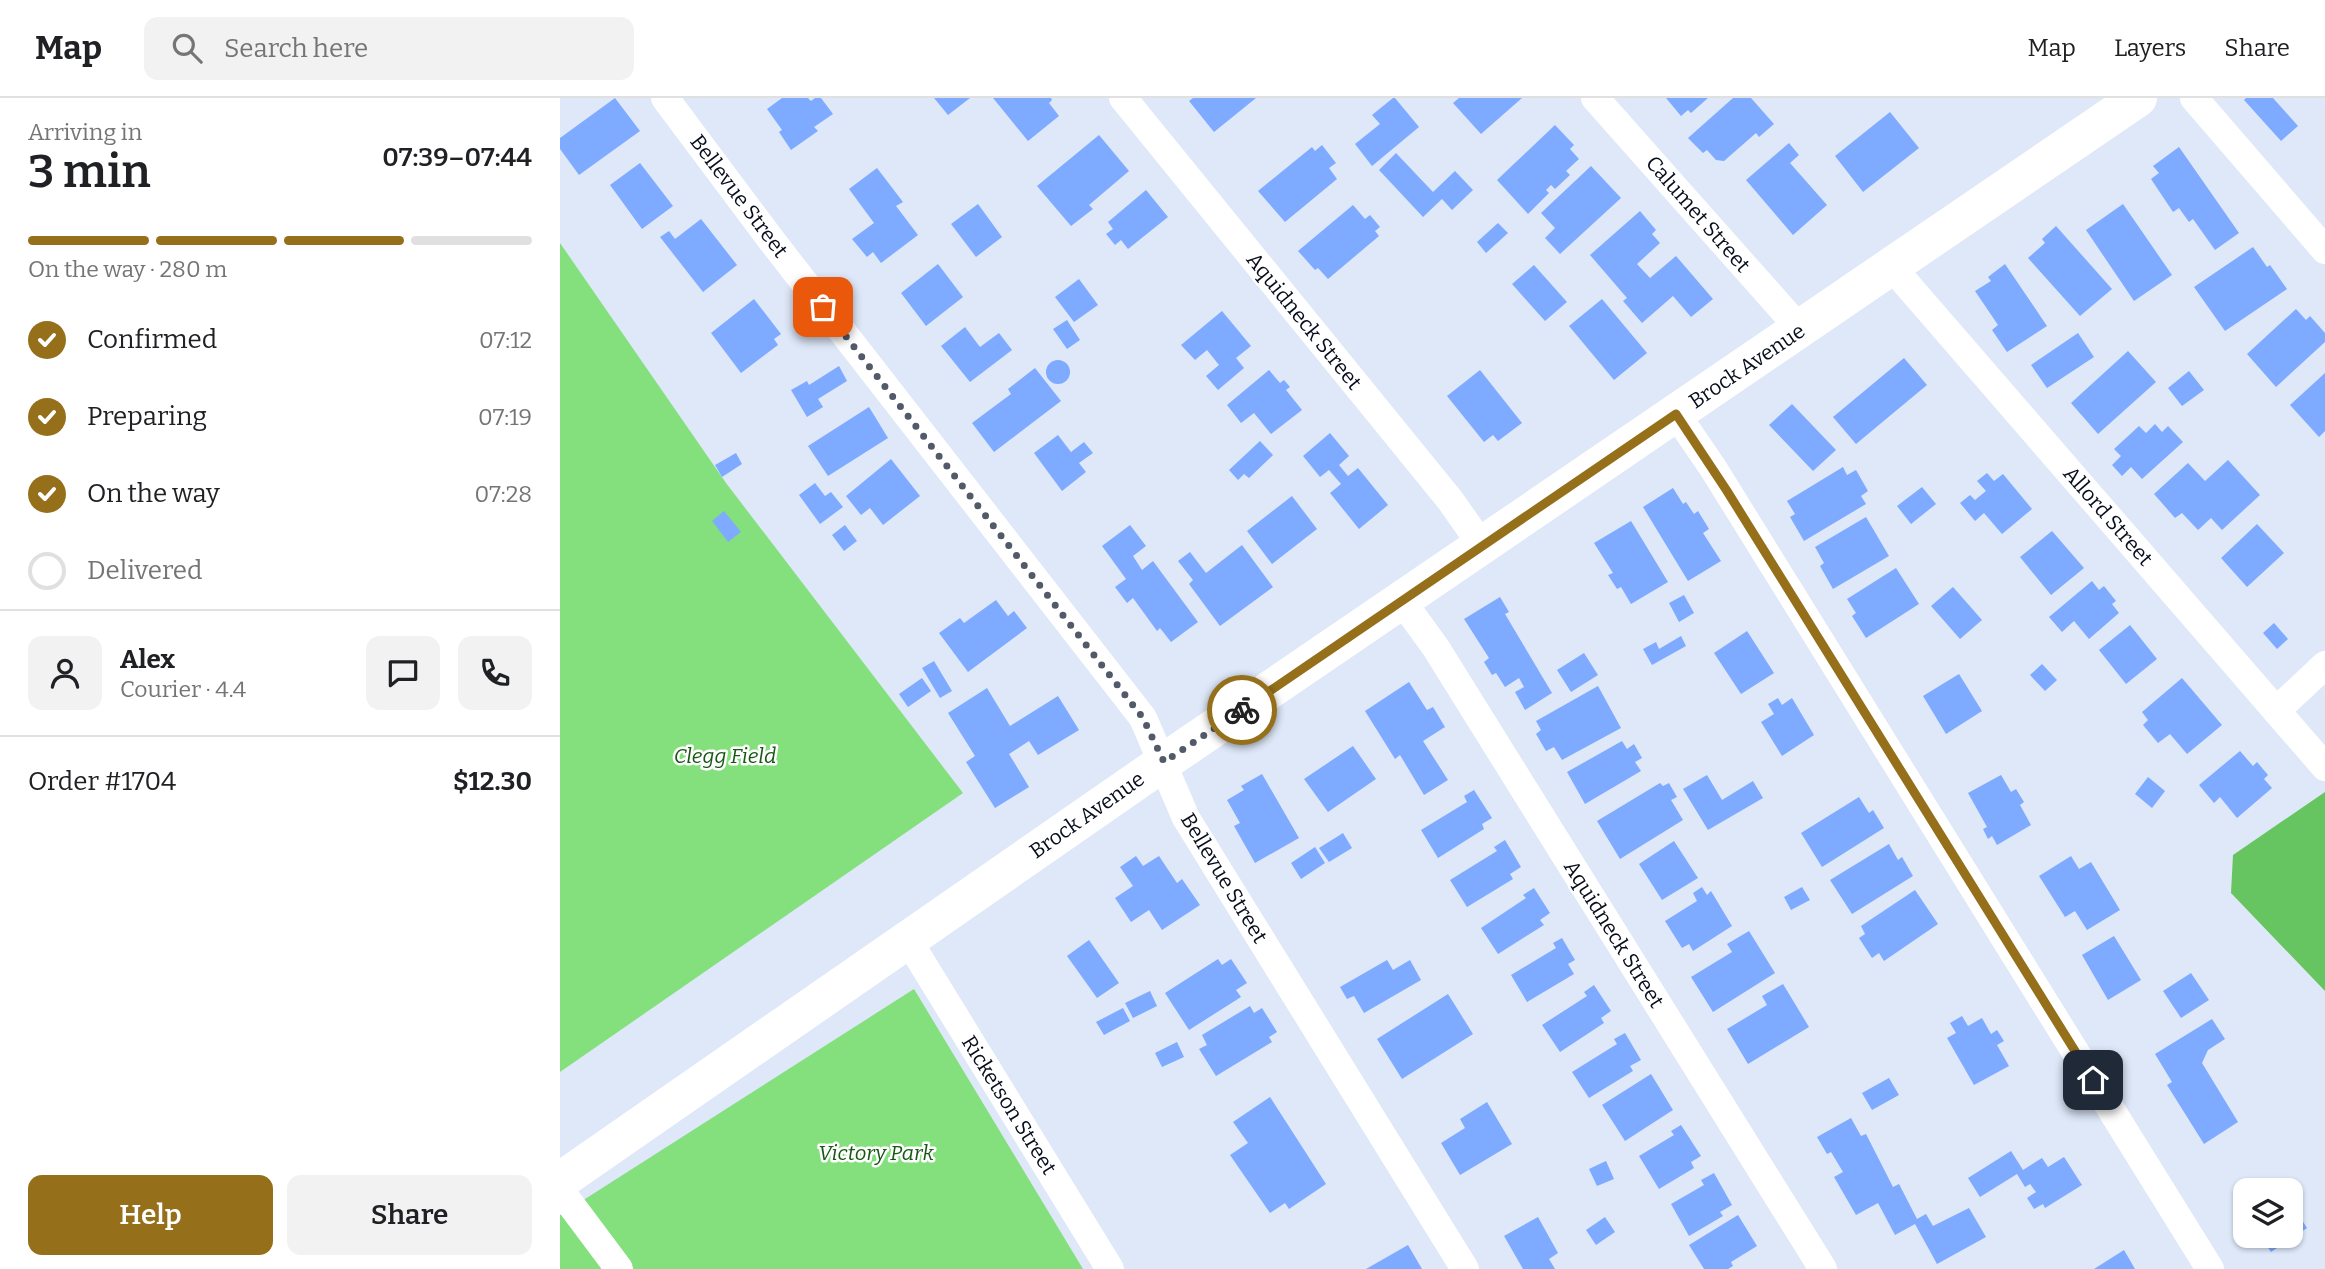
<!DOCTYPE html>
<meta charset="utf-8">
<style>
:root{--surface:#fff;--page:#f2f2f2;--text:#202124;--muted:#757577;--line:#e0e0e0;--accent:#956f19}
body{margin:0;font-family:Bitter,serif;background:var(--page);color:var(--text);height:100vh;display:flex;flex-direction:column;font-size:26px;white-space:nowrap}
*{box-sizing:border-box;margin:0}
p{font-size:23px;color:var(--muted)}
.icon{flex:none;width:38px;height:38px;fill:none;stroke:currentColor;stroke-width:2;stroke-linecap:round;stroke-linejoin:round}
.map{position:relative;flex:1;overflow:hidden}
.drawer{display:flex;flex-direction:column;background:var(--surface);width:560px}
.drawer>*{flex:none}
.buttons{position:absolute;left:1673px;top:1080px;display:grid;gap:14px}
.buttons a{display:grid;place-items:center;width:70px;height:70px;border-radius:14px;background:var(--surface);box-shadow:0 2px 5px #0004;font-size:35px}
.pin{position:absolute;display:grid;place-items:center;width:60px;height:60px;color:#fff;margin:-30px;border-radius:14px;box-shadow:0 4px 10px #0006}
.courier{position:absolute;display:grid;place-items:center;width:70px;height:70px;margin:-35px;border:5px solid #956f19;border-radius:50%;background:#fff;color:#222;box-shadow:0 2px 9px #0007}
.headline em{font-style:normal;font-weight:600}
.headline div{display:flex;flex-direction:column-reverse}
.headline{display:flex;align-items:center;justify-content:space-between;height:119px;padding:0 28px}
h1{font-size:46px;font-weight:600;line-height:52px}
.bar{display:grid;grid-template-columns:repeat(4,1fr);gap:10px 7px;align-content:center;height:84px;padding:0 28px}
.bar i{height:9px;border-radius:5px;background:var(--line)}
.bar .on{background:var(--accent)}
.bar p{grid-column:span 4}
.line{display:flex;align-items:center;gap:18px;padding:0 28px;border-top:2px solid var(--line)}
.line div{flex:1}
.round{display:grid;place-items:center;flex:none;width:74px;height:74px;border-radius:14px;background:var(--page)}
ol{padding:0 28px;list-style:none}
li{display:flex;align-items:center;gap:21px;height:77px}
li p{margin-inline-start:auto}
li .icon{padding:7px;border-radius:50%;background:var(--accent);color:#fff;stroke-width:4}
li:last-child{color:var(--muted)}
li i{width:38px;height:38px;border:4px solid var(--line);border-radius:50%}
.cta{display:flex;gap:14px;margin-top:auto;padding:14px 28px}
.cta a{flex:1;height:80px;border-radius:14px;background:var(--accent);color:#fff;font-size:28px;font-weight:600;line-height:80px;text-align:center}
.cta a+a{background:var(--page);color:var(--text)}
header{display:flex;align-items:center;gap:42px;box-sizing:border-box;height:98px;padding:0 35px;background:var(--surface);border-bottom:2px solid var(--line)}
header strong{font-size:33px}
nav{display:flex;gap:38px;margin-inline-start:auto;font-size:24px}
.search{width:490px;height:63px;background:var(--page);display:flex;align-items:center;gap:18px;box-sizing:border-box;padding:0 24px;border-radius:14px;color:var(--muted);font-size:26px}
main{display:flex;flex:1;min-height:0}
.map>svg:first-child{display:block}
</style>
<header>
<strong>Map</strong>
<div class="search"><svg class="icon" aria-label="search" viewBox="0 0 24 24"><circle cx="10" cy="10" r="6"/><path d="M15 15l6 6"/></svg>Search here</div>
<nav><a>Map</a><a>Layers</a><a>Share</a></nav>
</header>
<main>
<section class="drawer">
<div class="headline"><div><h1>3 min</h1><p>Arriving in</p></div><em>07:39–07:44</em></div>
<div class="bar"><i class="on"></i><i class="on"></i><i class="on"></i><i></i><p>On the way · 280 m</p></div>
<ol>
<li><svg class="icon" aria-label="check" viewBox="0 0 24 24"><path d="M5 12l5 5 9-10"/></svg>Confirmed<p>07:12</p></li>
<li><svg class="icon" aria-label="check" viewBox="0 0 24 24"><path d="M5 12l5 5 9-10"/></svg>Preparing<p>07:19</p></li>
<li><svg class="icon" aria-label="check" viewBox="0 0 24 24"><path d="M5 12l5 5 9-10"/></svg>On the way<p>07:28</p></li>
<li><i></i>Delivered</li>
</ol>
<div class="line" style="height:126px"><a class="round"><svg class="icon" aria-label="person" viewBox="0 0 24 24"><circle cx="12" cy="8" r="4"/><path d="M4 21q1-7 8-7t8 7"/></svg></a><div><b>Alex</b><p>Courier · 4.4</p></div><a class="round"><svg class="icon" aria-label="chat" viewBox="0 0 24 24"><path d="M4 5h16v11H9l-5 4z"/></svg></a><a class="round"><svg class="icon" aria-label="phone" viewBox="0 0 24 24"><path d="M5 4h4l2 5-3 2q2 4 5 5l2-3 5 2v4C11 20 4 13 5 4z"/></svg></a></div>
<div class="line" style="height:91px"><div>Order #1704</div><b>$12.30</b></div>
<div class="cta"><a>Help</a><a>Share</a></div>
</section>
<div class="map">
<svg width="1765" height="1171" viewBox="0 0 1765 1171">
<rect width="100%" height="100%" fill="#dee8f9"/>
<path fill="#84df7d" d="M0,145l166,240 237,310 -403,279z
M354,891l169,280h-523v-54z"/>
<path fill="#66c560" d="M1765,694v199l-94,-98 2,-38z"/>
<path fill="#7eaaff" d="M55,0l25,33 -61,44 -19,-26v-11z
M222,0h26l3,3 4,-3h6l12,16 -19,13 4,4 -27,19 -12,-18 3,-2 -15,-21z
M374,0h36l-22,17z
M433,0h58l1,2 -3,3 10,13 -31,25z
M633,0h63l-42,34 -25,-31z
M833,0h2l24,29 -47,39 -17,-22 25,-20 -8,-9z
M899,0h63l-41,36 -28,-31z
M1106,0h42l-17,15 -3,-3 -7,6z
M1173,0h18l23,26 -15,13 -3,-4 -32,28 -8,-1 -9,-10 -4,3 -15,-15z
M1686,0h27l25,28 -17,15 -37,-41z
M1330,14l29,36 -56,44 -28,-36z
M995,27l19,20 -4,4 9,10 -13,12 4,4 -15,14 -4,-4 -5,5 3,3 -21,21 -31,-34z
M539,37l30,36 -40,34 4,4 -22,17 -34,-40z
M1229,45l10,12 -9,8 37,42 -34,30 -47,-55z
M762,47l14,18 -7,5 8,11 -52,43 -27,-31 54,-44 3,4z
M1619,49l60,86 -24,17 -22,-31 -4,3 -10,-14 -6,4 -22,-33 8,-6 -6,-7z
M836,55l37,39 22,-21 18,19 -21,20 -10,-11 -19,18 -44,-47z
M80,65l33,43 -31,23 -32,-44z
M1031,68l30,32 -61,56 -15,-16 10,-10 -14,-15z
M317,70l26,34 -7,4 22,29 -37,28 -8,-11 -6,5 -15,-18 22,-16 -25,-34z
M586,92l22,27 -40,32 -7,-9 -6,5 -9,-11 7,-5 -5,-7z
M418,106l24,33 -26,20 -25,-33z
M1563,106l49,71 -38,26 -48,-71z
M793,107l12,14 5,-4 10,12 -5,4 4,5 -51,43 -10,-11 -3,2 -17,-19z
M1080,113l16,19 -4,4 8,9 -23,21 13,14 26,-22 37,43 -22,18 -18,-21 -31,27 -19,-22 4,-3 -37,-43z
M141,121l36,46 -34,27 -43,-55 9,-6 6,8z
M938,125l10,10 -22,20 -9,-11z
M1496,128l56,63 -32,27 -52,-58 17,-15 -3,-4z
M1693,149l14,20 3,-2 17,24 -62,42 -31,-44z
M378,166l25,33 -37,29 -25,-33z
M1445,166l42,62 -40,26 -15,-22 6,-5 -23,-34 16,-10 -3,-4z
M974,167l33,37 -22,19 -33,-37z
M519,181l19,26 -24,17 -19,-25z
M194,201l27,35 -7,5 4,6 -37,28 -30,-40z
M1042,201l45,54 -33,27 -45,-54z
M1736,211l10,11 4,-4 15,17v9l-49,45 -29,-33z
M662,213l29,35 -15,12 8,10 -26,22 -12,-14 13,-11 -12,-15 -12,10 -14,-15z
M507,222l13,20 -13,9 -14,-20z
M405,229l15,20 19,-14 13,17 -42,32 -29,-36z
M1518,235l16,24 -47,31 -16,-23z
M1568,253l28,31 -58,52 -27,-31z
M1344,260l23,27 -71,59 -23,-27z
M486 274a12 12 0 1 1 24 0a12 12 0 1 1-24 0Z
M279,268l8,15 -29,18 5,8 -16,10 -16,-27 16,-9 2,4z
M475,270l26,33 -67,51 -22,-29 39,-29 -3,-5z
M709,272l11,13 4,-3 6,7 -4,3 16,20 -31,24 -17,-21 -13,10 -14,-18z
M920,272l42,53 -24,18 -5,-6 -9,7 -37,-46z
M1629,273l15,19 -22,16 -14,-18z
M1765,275v58l-6,6 -29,-32z
M1232,306l44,46 -23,21 -44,-46z
M309,309l19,31 -60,38 -20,-30z
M1595,326l7,8 6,-6 15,16 -41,37 -11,-12 -9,9 -10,-11 9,-9 -7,-7 25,-23 7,7z
M770,335l19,23 -10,9 9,11 10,-8 30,37 -29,24 -29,-36 11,-9 -12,-14 -9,7 -17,-21z
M498,337l13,17 13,-10 9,11 -14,10 7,9 -24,19 -28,-38z
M700,343l13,14 -24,23 -5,-4 -6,6 -9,-10z
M176,355l6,11 -20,13 -7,-12z
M331,361l29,37 -37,29 -13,-17 -9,7 -15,-19z
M1668,362l32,35 -38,35 -11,-12 -13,12 -16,-17 -7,5 -21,-24 34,-31 17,18z
M1283,369l4,8 9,-5 12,21 -7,5 5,8 -62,37 -14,-24 5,-3 -8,-13z
M1427,375l7,8 9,-7 29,35 -30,25 -18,-21 -9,8 -15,-18 10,-8 5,5 11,-9 -9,-10z
M255,385l10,13 6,-4 12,15 -23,17 -21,-29z
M1362,389l14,17 -25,20 -14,-18z
M1113,390l10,16 3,-2 8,12 4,-3 11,18 -6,4 18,28 -33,20 -45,-74z
M732,398l25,33 -45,35 -25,-33z
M164,413l17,21 -13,10 -16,-21z
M1306,419l23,39 -56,33 -13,-23 4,-3 -9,-16z
M1071,423l37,61 -37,22 -10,-17 -4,2 -9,-14 5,-2 -19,-30z
M1697,426l27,29 -37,34 -26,-29z
M285,427l12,16 -13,10 -12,-16z
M570,427l16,21 -13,10 9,14 11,-9 45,61 -27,20 -11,-14 -3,3 -24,-33 -6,5 -12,-16 11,-8 -24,-33z
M1492,433l32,37 -33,27 -31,-38z
M682,447l31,42 -53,39 -31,-42 4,-4 -15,-19 12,-9 16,21z
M1336,470l23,36 -53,34 -14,-22 4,-3 -9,-14z
M1532,483l7,9 5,-4 12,15 -4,3 7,9 -30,26 -15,-18 -12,11 -13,-15z
M1393,489l29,33 -22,19 -29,-33z
M1124,497l10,18 -15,9 -10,-19z
M940,499l9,15 -4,2 47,79 -27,17 -10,-18 9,-5 -5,-9 -14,9 -9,-14 -4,2 -8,-13 5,-4 -25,-39z
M436,502l12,16 6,-5 13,17 -59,44 -29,-39 21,-15 4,5z
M1714,525l14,16 -11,10 -14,-16z
M1570,527l27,34 -31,25 -27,-34z
M1187,533l27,42 -33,21 -27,-41z
M1121,538l5,10 -34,19 -9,-16 13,-7 3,7z
M1024,555l14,22 -27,17 -14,-22z
M374,563l18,30 -12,7 -18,-30z
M1482,566l15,16 -12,11 -15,-16z
M1399,576l23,37 -36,23 -23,-38z
M362,580l9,13 -23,16 -9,-13z
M1622,580l40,47 -35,29 -17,-20 -12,9 -15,-18 5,-5 -6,-8z
M849,584l18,28 6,-3 12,20 -22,14 25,39 -24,15 -24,-40 -5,4 -30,-48z
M1038,588l23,42 -59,32 -8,-13 -8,4 -10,-17 5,-4 -5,-9z
M427,590l23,38 48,-30 21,34 -41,25 -9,-14 -20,13 20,33 -34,21 -29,-46 9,-6 -27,-43z
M1218,600l4,7 10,-7 22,37 -32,21 -21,-34 13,-8 -6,-10z
M1062,643l5,8 7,-5 8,14 -7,4 6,9 -56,33 -18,-32z
M793,648l23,33 -48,33 -24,-33z
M1680,653l13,15 4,-4 11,13 -4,4 8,9 -35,30 -17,-21 -6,6 -15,-18z
M702,676l37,64 -44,25 -21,-37 6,-3 -13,-23 17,-10 -3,-4z
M1147,677l15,25 31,-19 10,17 -55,32 -25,-41z
M1441,677l10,17 5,-3 8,13 -4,3 11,20 -34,20 -5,-9 -4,3 -5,-10 4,-2 -19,-34z
M1588,679l17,14 -13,17 -17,-14z
M1100,685l3,3 6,-3 8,14 -6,3 12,20 -63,39 -23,-38z
M914,692l18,28 -10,6 2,5 -46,29 -17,-28 46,-28 -3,-6z
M1299,699l10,16 4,-3 11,18 -62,39 -21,-34z
M783,735l9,15 -23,14 -10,-14z
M945,742l16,27 -11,7 3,5 -46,28 -17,-27 47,-29 -3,-4z
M1114,743l24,37 -36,22 -23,-36z
M1329,746l9,16 4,-3 11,19 -61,38 -22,-34z
M755,749l10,16 -24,16 -10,-16z
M576,758l7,10 16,-10 18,27 5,-4 18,26 -38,25 -13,-20 -18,12 -16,-24 18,-12 -13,-19z
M1511,758l8,13 12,-7 29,48 -33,20 -12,-19 -10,6 -26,-41z
M1142,789l5,8 4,-4 21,35 -39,25 -4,-7 -7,4 -17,-27 32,-20 -4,-8z
M1242,789l8,13 -19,10 -7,-13z
M974,790l16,25 -10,7 4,5 -46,29 -17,-26 45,-30 -3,-3z
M1355,792l23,34 -54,37 -5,-8 -7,5 -13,-20 6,-4 -4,-8z
M1189,833l26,42 -62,39 -22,-35 41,-25 -5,-8z
M1554,838l27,44 -33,20 -26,-45z
M1002,840l13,22 -7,4 6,10 -47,28 -16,-27 45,-27 -3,-5z
M529,842l30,43 -22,15 -30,-42z
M658,861l4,6 9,-6 16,24 -11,7 5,7 -52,33 -24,-37z
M827,862l6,10 17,-10 11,20 -57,33 -10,-17 -7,3 -7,-12z
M1631,875l18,27 -28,18 -18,-27z
M1223,886l26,43 -61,37 -21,-35 40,-24 -5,-9z
M1034,887l17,26 -10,7 3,5 -44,29 -18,-27 45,-29 -3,-4z
M590,893l7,15 -24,12 -8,-15z
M888,896l25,40 -71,45 -25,-40z
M690,908l4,7 8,-5 15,24 -8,5 3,5 -56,34 -17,-27 8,-4 -5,-10z
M563,910l7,13 -26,14 -8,-13z
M1402,918l6,10 14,-8 9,16 6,-4 7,11 -7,4 12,21 -35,19 -27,-47 9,-5 -6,-10z
M1652,921l13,20 -17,11 -6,13 36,59 -34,22 -37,-59 5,-3 -17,-28z
M1065,935l16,27 -11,6 3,5 -44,27 -17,-26 45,-28 -3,-5z
M617,944l7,15 -22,10 -7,-14z
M1091,976l22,36 -48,31 -23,-36z
M1329,980l10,17 -27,15 -10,-17z
M710,999l56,87 -37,25 -4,-6 -15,10 -40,-58 18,-12 -15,-21z
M927,1004l25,42 -52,31 -19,-32 24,-15 -5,-9z
M1291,1020l10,18 5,-2 27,53 6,-3 18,35 9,-5 7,12 36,-18 17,29 -49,27 -22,-40 -20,11 -17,-32 -22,12 -22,-38 9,-5 -12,-20 -4,2 -10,-17z
M1121,1027l20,31 -10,6 3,6 -35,21 -20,-33 35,-21 -3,-4z
M1451,1053l12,19 19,-12 6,9 16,-10 18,28 -37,23 -2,-4 -9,5 -7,-11 9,-6 -6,-8 -5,3 -8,-13 -37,23 -12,-19z
M1046,1063l8,18 -17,7 -8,-17z
M1154,1075l18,32 -12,7 3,4 -34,20 -18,-32 33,-19 -3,-5z
M1715,1081l7,11h-23z
M1731,1105l16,25 -36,24 -11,-16h31z
M1178,1117l19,31 -26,16 2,4 -5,3h-24l-15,-24z
M978,1119l20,36 -9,6 6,10h-32l-19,-33z
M1045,1119l10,15 -19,13 -10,-15z
M848,1147l14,24h-56z
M1564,1152l11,19h-41z"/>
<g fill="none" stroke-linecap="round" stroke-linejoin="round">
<path stroke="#fff" stroke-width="28" d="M105,0l107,143 371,477 43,100 279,451
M563,0l327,402 33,47
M1035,0l205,231
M1634,0l131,152
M1331,168l434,501
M1116,316l37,54 497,801
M842,503l34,47 387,621
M1716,613l49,-46
M348,842l202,329
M0,1092l59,79"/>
<path stroke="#fff" stroke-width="38" d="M0,1083l604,-419 974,-664"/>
</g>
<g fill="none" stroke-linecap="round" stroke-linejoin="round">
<path stroke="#525a69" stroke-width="7" stroke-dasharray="0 12.6" d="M263,209l320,411 21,44 78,-52"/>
<path stroke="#956f19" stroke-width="9" d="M682,612l434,-296 51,77 366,589"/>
</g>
<g text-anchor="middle" stroke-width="5" stroke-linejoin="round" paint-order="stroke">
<g font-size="21" fill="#070d1b" stroke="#fff">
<text transform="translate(179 98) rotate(53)" y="7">Bellevue Street</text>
<text transform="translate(1138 116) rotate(49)" y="7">Calumet Street</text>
<text transform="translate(744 223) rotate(51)" y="7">Aquidneck Street</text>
<text transform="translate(1187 268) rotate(-34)" y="7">Brock Avenue</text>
<text transform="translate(1548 418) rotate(49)" y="7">Allord Street</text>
<text transform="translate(527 717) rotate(-35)" y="7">Brock Avenue</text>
<text transform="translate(664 780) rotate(59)" y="7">Bellevue Street</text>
<text transform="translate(1054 836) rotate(58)" y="7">Aquidneck Street</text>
<text transform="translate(449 1007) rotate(58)" y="7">Ricketson Street</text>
</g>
<g font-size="21" font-style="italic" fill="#185815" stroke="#fff">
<text x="165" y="665">Clegg Field</text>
<text x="316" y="1062">Victory Park</text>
</g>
</g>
</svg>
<div class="buttons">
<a><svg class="icon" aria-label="layers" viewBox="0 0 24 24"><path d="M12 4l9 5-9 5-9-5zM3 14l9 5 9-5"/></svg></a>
</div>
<div class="pin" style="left:263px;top:209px;background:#ea580c"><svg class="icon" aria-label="bag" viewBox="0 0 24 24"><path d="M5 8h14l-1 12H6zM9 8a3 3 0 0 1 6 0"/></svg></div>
<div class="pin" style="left:1533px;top:982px;background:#1f2937"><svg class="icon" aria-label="home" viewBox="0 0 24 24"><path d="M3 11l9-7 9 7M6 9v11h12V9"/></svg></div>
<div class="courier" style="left:682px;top:612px"><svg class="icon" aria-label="bike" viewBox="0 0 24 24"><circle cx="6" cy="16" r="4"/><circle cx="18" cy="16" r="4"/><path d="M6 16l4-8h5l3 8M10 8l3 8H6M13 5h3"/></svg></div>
</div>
</main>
